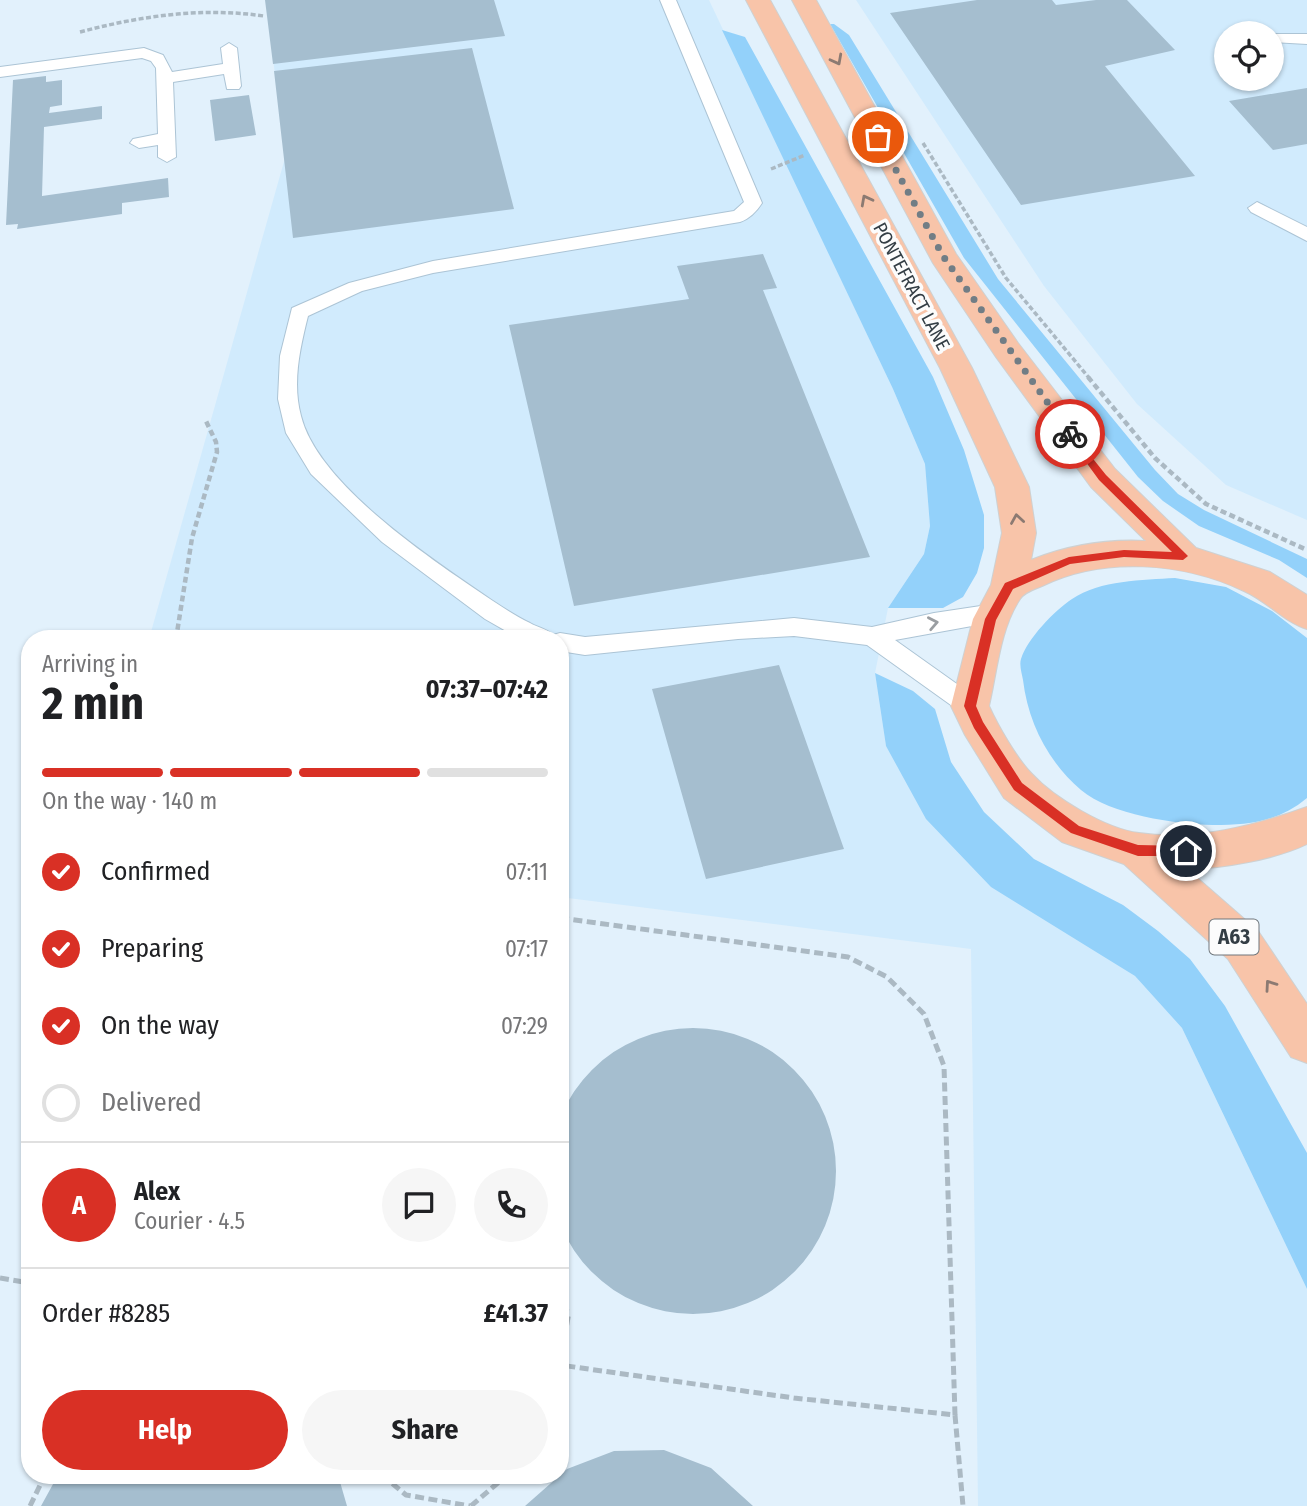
<!DOCTYPE html>
<meta charset="utf-8">
<style>
:root{--surface:#fff;--page:#f6f6f6;--text:#202124;--muted:#757577;--line:#e0e0e0;--accent:#d93025}
body{margin:0;font-family:"Fira Sans Condensed",sans-serif;background:var(--page);color:var(--text);height:100vh;display:flex;flex-direction:column;font-size:26px;white-space:nowrap}
*{box-sizing:border-box;margin:0}
p{font-size:23px;color:var(--muted)}
.icon{flex:none;width:38px;height:38px;fill:none;stroke:currentColor;stroke-width:2;stroke-linecap:round;stroke-linejoin:round}
.map{position:relative;flex:1;overflow:hidden}
.drawer{position:absolute;left:21px;top:630px;width:548px;height:854px;display:flex;flex-direction:column;background:var(--surface);border-radius:28px;box-shadow:0 2px 5px #0004}
.drawer>*{flex:none}
.tools{position:absolute;left:1214px;top:21px;display:grid;gap:14px}
.tools a{display:grid;place-items:center;width:70px;height:70px;border-radius:50%;background:var(--surface);box-shadow:0 2px 5px #0004;font-size:35px}
.pin{position:absolute;display:grid;place-items:center;width:60px;height:60px;color:#fff;margin:-30px;border:4px solid #fff;border-radius:50%;box-shadow:0 2px 7px #0007}
.courier{position:absolute;display:grid;place-items:center;width:70px;height:70px;margin:-35px;border:5px solid #d93025;border-radius:50%;background:#fff;color:#222;box-shadow:0 2px 9px #0007}
.summary em{font-style:normal;font-weight:700}
.summary div{display:flex;flex-direction:column-reverse}
.summary{display:flex;align-items:center;justify-content:space-between;height:119px;padding:0 21px}
h1{font-size:46px;font-weight:700;line-height:52px}
.bar{display:grid;grid-template-columns:repeat(4,1fr);gap:10px 7px;align-content:center;height:84px;padding:0 21px}
.bar i{height:9px;border-radius:5px;background:var(--line)}
.bar .active{background:var(--accent)}
.bar p{grid-column:span 4}
.line{display:flex;align-items:center;gap:18px;padding:0 21px;border-top:2px solid var(--line)}
.line div{flex:1}
.round{display:grid;place-items:center;flex:none;width:74px;height:74px;border-radius:37px;background:var(--page)}
ol{padding:0 21px;list-style:none}
li{display:flex;align-items:center;gap:21px;height:77px}
li p{margin-inline-start:auto}
li .icon{padding:7px;border-radius:50%;background:var(--accent);color:#fff;stroke-width:4}
li:last-child{color:var(--muted)}
li i{width:38px;height:38px;border:4px solid var(--line);border-radius:50%}
.cta{display:flex;gap:14px;margin-top:auto;padding:14px 21px}
.cta a{flex:1;height:80px;border-radius:42px;background:var(--accent);color:#fff;font-size:28px;font-weight:700;line-height:80px;text-align:center}
.cta a+a{background:var(--page);color:var(--text)}
.map>svg:first-child{display:block}
</style>
<div class="map">
<svg width="1307" height="1506" viewBox="0 0 1307 1506">
<rect width="100%" height="100%" fill="#e2f1fc"/>
<path fill="#d1ebfd" fill-rule="evenodd" d="M266,0h443l184,389 32,75 5,62 -6,28 -36,54 -13,65 11,73 192,193 57,37 47,52 125,261v217h-329l-7,-557 -411,-52v-258h-411l136,-481z
M856,0h451v520l-81,-35 -89,-81 -93,-118zM1227,33h45v46h-45z"/>
<path fill="#93d1fa" d="M830,24h4l15,11 149,244 157,191 23,24 26,16 103,49v19l-28,-18 -80,-34 -36,-25 -25,-24 -174,-219z
M722,30l23,7 188,340 31,73 20,65v33l-7,25 -14,24 -20,11h-55l36,-54 6,-28 -5,-62 -32,-75z
M1175,578l51,9 46,24 35,27v160c-29,24 -58,27 -94,27 -38,-1 -102,-10 -132,-35 -33,-28 -53,-68 -58,-110 -1,-6 -4,-15 -2,-21 6,-20 34,-49 51,-60 28,-19 71,-19 103,-21z
M875,673l38,18 22,18 16,53 33,50 50,47 89,46 35,26 32,28 35,47 82,147v136l-125,-261 -47,-52 -144,-89 -65,-68 -40,-73z"/>
<path fill="#a5becf" d="M265,0h229l11,36 -232,28z
M977,0h75l4,5 40,-5h31l48,50 -70,16 90,110 -174,29 -131,-192z
M472,48l42,161 -221,29 -19,-167z
M46,76v6l16,-2v25l-12,2 -1,6 53,-7v13l-58,8 -2,69 126,-18 1,19 -47,6v11l-105,15 1,-5 -12,1 7,-145z
M1307,88v56l-34,6 -44,-49z
M249,95l7,40 -41,6 -5,-41z
M763,254l14,34 -14,2 107,267 -296,49 -65,-281 180,-26 -12,-33z
M779,665l65,184 -138,30 -54,-190z
M550 1171a143 143 0 1 1 286 0a143 143 0 1 1-286 0Z
M664,1450l47,18 42,38h-228l42,-37 47,-18z
M58,1475h280l9,31h-306z"/>
<g fill="none" stroke-linecap="round" stroke-linejoin="round">
<defs>
<path id="lane" d="M660,0h16l86,203c-5,8 -13,16 -22,19l-307,51 -71,18 -54,25c-8,32 -16,67 -7,100 17,69 134,146 192,185 12,8 24,16 37,22 7,4 17,6 23,12l7,-2 25,4 209,-19 78,9 62,-14 60,-9 8,3 3,6 -3,6 -8,3 -99,18 83,59 4,7 -4,7 -8,3 -8,-3 -95,-68 -73,-9 -56,3 -153,16 -25,-4v-12h-40l-35,-20 -103,-77 -71,-68 -25,-41 -8,-34 2,-43 12,-48 57,-25 84,-22 301,-50 10,-9z
M1272,34h35v10l-35,-2z
M229,43l8,5 4,38 -2,3h-12l-3,-15 -51,8 3,75 -9,5 -9,-5v-12l-19,3 -9,-5 3,-4 25,-5 -2,-66 -5,-7 -9,-3 -142,19v-10l144,-19 19,7 9,17 51,-8 -2,-16z
M1257,202l50,25v14l-56,-29 -3,-4z"/>
<path id="highway" d="M746,0h24l202,368 57,119 7,46 -5,27c37,-15 76,-21 115,-19l-55,-54 -95,-130 -63,-94 -141,-263h24l140,254 62,89 97,126 81,79 74,24 37,23v34c-23,-7 -40,-28 -63,-38 -61,-29 -141,-35 -202,-5 -7,3 -18,6 -22,13 -20,30 -23,73 -31,107 9,20 28,53 43,68 22,24 74,55 107,59 57,8 115,-7 168,-26v37c-31,15 -85,25 -120,25l71,62 49,73v59l-16,-6 -63,-98 -104,-95 -62,-22 -58,-44 -39,-63 -14,-29 22,-87 18,-34 11,-52 -7,-46 -55,-119z"/>
</defs>
<use href="#lane" stroke="#acc4d5" stroke-width="2"/>
<use href="#highway" stroke="#ced1d2" stroke-width="2"/>
<path stroke="#abb9c3" stroke-width="3.5" stroke-dasharray="5 2.5" stroke-linecap="butt" d="M80,32c61,-16 121,-25 184,-16
M923,143l83,135 84,101
M771,169l34,-14"/>
<path stroke="#abb9c3" stroke-width="4.5" stroke-dasharray="6 3.5" stroke-linecap="butt" d="M1088,377l67,81 51,46 101,46
M176,639l16,-101 25,-86 -1,-10 -11,-23"/>
<path stroke="#abb9c3" stroke-width="5" stroke-dasharray="9 4.5" stroke-linecap="butt" d="M560,918l288,39 39,20 37,37 20,52 11,349 -161,-17 -234,-33
M0,1278l30,5
M560,1310l9,2 -9,51
M955,1415l8,91
M382,1475l24,20 64,11
M30,1506l15,-31
M471,1506l36,-31"/>
<use href="#lane" fill="#fff" fill-rule="evenodd"/>
<use href="#highway" fill="#f8c4a9" fill-rule="evenodd"/>
</g>
<defs><path id="oneway-chevron" d="M-2-3.5L2.5 0L-2 3.5" fill="none" stroke-width="1.6" stroke-linecap="round" stroke-linejoin="round" transform="scale(1.75)"/></defs>
<g stroke="#8c7a72">
<use href="#oneway-chevron" transform="translate(837 60) rotate(62)"/>
<use href="#oneway-chevron" transform="translate(866 200) rotate(-118)"/>
<use href="#oneway-chevron" transform="translate(1017 519) rotate(-99)"/>
<use href="#oneway-chevron" transform="translate(1270 985) rotate(-125)"/>
</g>
<use stroke="#9a9ea2" href="#oneway-chevron" transform="translate(933 623) rotate(-11)"/>
<path fill="#d93025" d="M1070,430l36,45 82,81 -5,4 -59,-3 -54,7 -57,25 -17,31 -20,86 7,16 39,61 57,43 59,19 48,1 6,5 -6,5h-48l-67,-23 -57,-43 -40,-62 -10,-22 21,-87 20,-36 64,-26 55,-7 48,2 -73,-72 -32,-44v-5z"/>
<g fill="none" stroke-linecap="round" stroke-linejoin="round">
<path stroke="#717d85" stroke-width="7" stroke-dasharray="0 12.6" d="M878,137l65,119 127,178"/>
</g>
<g text-anchor="middle" stroke-width="7" stroke-linejoin="round" paint-order="stroke">
<g font-size="19" fill="#343e45" stroke="#fcfcfc">
<text transform="translate(912 286) rotate(62)" y="7">PONTEFRACT LANE</text>
</g>
<rect fill="#fcfcfc" stroke="#70777c" stroke-width="2" x="1209.5" y="919.5" width="49" height="35" rx="5"/>
<g font-size="21" font-weight="bold" fill="#343e45">
<text x="1234" y="944">A63</text>
</g>
</g>
</svg>
<div class="tools">
<a><svg class="icon" aria-label="locate" viewBox="0 0 24 24"><circle cx="12" cy="12" r="6"/><path d="M12 2v4M12 18v4M2 12h4M18 12h4"/></svg></a>
</div>
<div class="pin" style="left:878px;top:137px;background:#ea580c"><svg class="icon" aria-label="bag" viewBox="0 0 24 24"><path d="M5 8h14l-1 12H6zM9 8a3 3 0 0 1 6 0"/></svg></div>
<div class="pin" style="left:1186px;top:851px;background:#1f2937"><svg class="icon" aria-label="home" viewBox="0 0 24 24"><path d="M3 11l9-7 9 7M6 9v11h12V9"/></svg></div>
<div class="courier" style="left:1070px;top:434px"><svg class="icon" aria-label="bike" viewBox="0 0 24 24"><circle cx="6" cy="16" r="4"/><circle cx="18" cy="16" r="4"/><path d="M6 16l4-8h5l3 8M10 8l3 8H6M13 5h3"/></svg></div>
<section class="drawer">
<div class="summary"><div><h1>2 min</h1><p>Arriving in</p></div><em>07:37–07:42</em></div>
<div class="bar"><i class="active"></i><i class="active"></i><i class="active"></i><i></i><p>On the way · 140 m</p></div>
<ol>
<li><svg class="icon" aria-label="check" viewBox="0 0 24 24"><path d="M5 12l5 5 9-10"/></svg>Confirmed<p>07:11</p></li>
<li><svg class="icon" aria-label="check" viewBox="0 0 24 24"><path d="M5 12l5 5 9-10"/></svg>Preparing<p>07:17</p></li>
<li><svg class="icon" aria-label="check" viewBox="0 0 24 24"><path d="M5 12l5 5 9-10"/></svg>On the way<p>07:29</p></li>
<li><i></i>Delivered</li>
</ol>
<div class="line" style="height:126px"><b class="round" style="background:var(--accent);color:#fff">A</b><div><b>Alex</b><p>Courier · 4.5</p></div><a class="round"><svg class="icon" aria-label="chat" viewBox="0 0 24 24"><path d="M4 5h16v11H9l-5 4z"/></svg></a><a class="round"><svg class="icon" aria-label="phone" viewBox="0 0 24 24"><path d="M5 4h4l2 5-3 2q2 4 5 5l2-3 5 2v4C11 20 4 13 5 4z"/></svg></a></div>
<div class="line" style="height:91px"><div>Order #8285</div><b>£41.37</b></div>
<div class="cta"><a>Help</a><a>Share</a></div>
</section>
</div>
